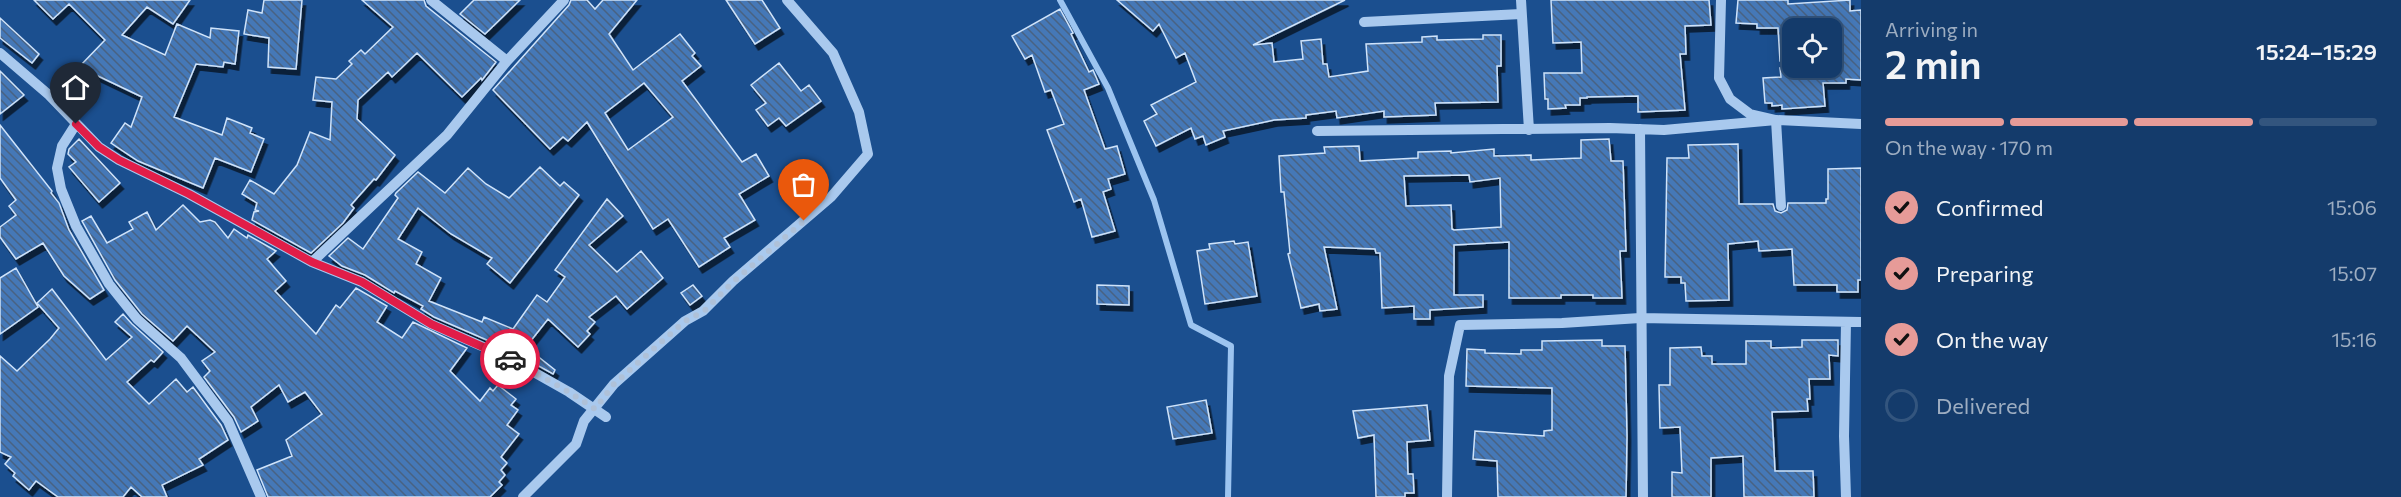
<!DOCTYPE html>
<meta charset="utf-8">
<style>
:root{--surface:#143b6b;--page:#214673;--text:#f1f3f6;--muted:#9dadc1;--line:#33557e;--accent:#e69b98}
body{margin:0;font-family:Commissioner,sans-serif;background:var(--page);color:var(--text);height:100vh;display:flex;flex-direction:column;font-size:22px;white-space:nowrap}
*{box-sizing:border-box;margin:0}
p{font-size:20px;color:var(--muted)}
.icon{flex:none;width:33px;height:33px;fill:none;stroke:currentColor;stroke-width:2;stroke-linecap:round;stroke-linejoin:round}
.map{position:relative;flex:1;overflow:hidden}
.side{display:flex;flex-direction:column;background:var(--surface);width:540px}
.side>*{flex:none}
.buttons{position:absolute;left:1782px;top:18px;display:grid;gap:12px}
.buttons a{display:grid;place-items:center;width:60px;height:60px;border-radius:12px;background:var(--surface);box-shadow:0 3px 15px #0003,0 0 0 2px var(--line);font-size:30px}
.pin{position:absolute;display:grid;place-items:center;width:51px;height:51px;color:#fff;margin:-62px -26px;border-radius:50% 50% 50% 0;rotate:-45deg;box-shadow:0 0 6px #0007}
.pin .icon{rotate:45deg}
.courier{position:absolute;display:grid;place-items:center;width:60px;height:60px;margin:-30px;border:4px solid #e11d48;border-radius:50%;background:#fff;color:#222;box-shadow:0 2px 8px #0007}
.summary em{font-style:normal;font-weight:600}
.summary div{display:flex;flex-direction:column-reverse}
.summary{display:flex;align-items:center;justify-content:space-between;height:102px;padding:0 24px}
h1{font-size:39px;font-weight:600;line-height:45px}
.bar{display:grid;grid-template-columns:repeat(4,1fr);gap:9px 6px;align-content:center;height:72px;padding:0 24px}
.bar i{height:8px;border-radius:4px;background:var(--line)}
.bar .active{background:var(--accent)}
.bar p{grid-column:span 4}
ol{padding:0 24px;list-style:none}
li{display:flex;align-items:center;gap:18px;height:66px}
li p{margin-inline-start:auto}
li .icon{padding:6px;border-radius:50%;background:var(--accent);color:#111;stroke-width:4}
li:last-child{color:var(--muted)}
li i{width:33px;height:33px;border:3px solid var(--line);border-radius:50%}
main{display:flex;flex:1;min-height:0}
.map>svg:first-child{display:block}
</style>
<main>
<div class="map">
<svg width="1861" height="497" viewBox="0 0 1861 497">
<defs>
<pattern id="building-back-hatch" width="6" height="6" patternUnits="userSpaceOnUse" patternTransform="scale(1.5)"><rect width="6" height="6" fill="#4478b7"/><path d="M-1 5l2 2M0 0l6 6M5-1l2 2" fill="none" stroke="#486282"/></pattern>
<filter id="shadow"><feDropShadow dx="3.5" dy="6" stdDeviation="0" flood-color="#0009"/></filter>
</defs>
<rect width="100%" height="100%" fill="#1b4f8f"/>
<g fill="none" stroke-linecap="round" stroke-linejoin="round">
<path stroke="#9cc4f0" stroke-width="6" d="M1060,0l48,88 46,112 37,125 40,21 -3,151"/>
</g>
<path fill="url(#building-back-hatch)" stroke="#cfe3fa" stroke-width="1.5" fill-rule="evenodd" filter="url(#shadow)" d="M34,0h156l-17,24 -26,-17 -25,28 43,20 12,-31 33,14 1,-10 28,3 -4,33 -11,-2 -1,5 -27,-3 -22,53 48,18 5,-17 25,10 -2,5 14,6 -13,33 -36,-14 -12,30 -65,-27 -27,-18 14,-20 6,4 11,-30 -63,-30 26,-27 -36,-36 -16,15z
M264,0h38l-6,69 -28,-2 1,-29 -25,-4 4,-24 14,3z
M362,0h62l2,6 70,56 -14,18 -1,-2 -19,19 -45,-44 -25,24 -4,-5 -30,28 -1,19 38,36 -19,25 -2,-1 -23,26 3,3 -11,15 -32,30 -59,-33 2,-8 5,-1 -4,-1 2,-7 -15,-9 8,-14 24,14 23,-29 13,-33 20,8 2,-38 -19,-2 3,-23 20,2 16,-15 -3,-3 12,-11 4,4 28,-27z
M474,0h46l-35,34 -25,-20z
M571,0h16l8,9 8,-9h34l-28,34 24,36 47,-36 15,19 -3,3 9,10 -19,15 60,81 14,-8 13,22 -30,18 16,26 -31,18 6,9 -31,20 -31,-48 -15,10 -66,-107 -19,19 -5,-4 -13,12 -57,-59 76,-85zM644,83l29,34 -45,33 -23,-37z
M726,0h36l18,28 -25,16z
M1117,0h228l-92,45 19,-2 2,19 29,-3 -2,-18 20,-2 2,25h4l2,13 39,-6 -2,-27 56,-2v-5l15,-1v4l46,-1v-4h18v31h-4l1,36 -63,1 1,12 -52,2v-6l-47,7 -1,-7 -30,4v3l-32,2 -51,11 2,6 -19,8 -3,-9 -8,3 -4,-11 -35,18 -12,-25 13,-7 -6,-9 45,-23 -11,-29 -9,5 -17,-34 -6,7z
M1551,0h158l2,25 -26,1 1,28h-6l5,56 -47,2v-16l-51,1v1h-7v7h-15l1,3 -18,1v-10h-3l-1,-26h38l-1,-31 -28,1z
M1738,0h50v4l62,-4v11l11,-1v70l-15,-1v4h-23l2,23 -43,3v-4l-10,1v-3h-7l-2,-25 18,-1 -1,-9h53v-40h-41v32l-12,1 -2,-33h-21v-4l-21,-1z
M1060,9l13,24 -2,1 18,38 4,-2 6,14 -15,6 21,59 12,-3 8,28 -17,5 3,10 -8,3 12,39 -23,6 -11,-38 -7,3 -27,-72 17,-6 -13,-34 -6,2 -13,-37 -7,4 -13,-23z
M0,18l39,36 -7,9 -32,-25z
M779,63l22,28 8,-6 12,16 -35,25 -7,-8 -11,8 -12,-16 10,-7 -15,-18z
M0,71l24,24 -24,19z
M0,125l52,66 -1,2 8,10 10,27 35,60 -14,9 -26,-23 -21,-33 -27,16 -16,-22v-10l16,-12 -7,-9 7,-6 -16,-22z
M79,139l41,44 -21,19 -30,-35 7,-5 -8,-8 1,-5z
M1609,139l2,22h12l3,90h-6l2,47h-29v-3h-32v3h-52v-56l-55,3v50h29v12l-53,3v9h-16v-13l-32,2 -2,-55h-4l-1,-4 -51,-2 13,62 -17,2 -1,-7 -18,4 -13,-54 2,-1 -6,-61h-3l-2,-36 46,-3 -1,-6 35,-1 1,15 58,-3v-6l33,-1v2l43,-4v7l37,-1v5l50,-2v-18zM1469,175l1,7 30,-4 1,49 -47,3 -2,-1 -1,-24 -45,1 -2,-30z
M1738,144l1,60h34l2,7 6,2 6,-3 1,-7h38v-4h2v-30l33,-1v112h-3v12h-21v-7h-43l-2,-36 -33,2 -1,-10 -30,3 1,56 -43,1 -1,-18h-4v-6h-16l2,-119h22l-1,-13z
M540,167l20,19 4,-4 15,13 -69,88 -23,-19 5,-6 -41,-24 -33,-26 -20,31 24,13 -6,12 25,14 -12,23 53,21 2,-5 29,12 24,-34 10,7 18,-25 -10,-7 52,-71 16,17 -34,29 28,27 24,-21 22,27 -36,31 -11,-13 -27,21 6,5 -8,9 3,3 -12,13 -30,-28 -22,28 29,23 -2,4 -41,-23 -78,-34 -13,-8 2,-3 -28,-15 -1,2 -29,-18 -23,-9 -13,-10 19,-18 15,11 35,-51 -3,-3 1,-2 22,-21 27,21 23,-25 18,16 23,14z
M183,205l17,17 10,-2 5,2 13,16 6,-9 13,9 1,-3 28,16 -9,8 19,22 -11,10 41,43 20,-29 4,3 16,-20 31,18 -10,16 25,16 11,-16 54,26 -17,23 30,30 10,-13 3,3 5,-6 18,14 -5,6 7,5 -11,15 12,9 -18,23 6,6 -6,7 4,5 -6,7 3,3 -12,12h-222l-11,-27 35,-14 -6,-16 36,-26 -17,-22 -17,10 -9,-17 -28,22 7,14 -17,11 -7,-15 -30,-40 6,-6 -8,-10 13,-9 -28,-26 -14,15 -31,-27 -27,-34 -33,-59 9,-5 16,27 26,-14 -4,-7 18,-10 9,18z
M1234,241l1,3 13,-2 9,54 -52,8 -8,-53 13,-2 -1,-5z
M16,268l22,39 -38,27v-56z
M693,285l9,11 -12,9 -9,-12z
M1097,285l32,1v19l-32,-1z
M52,289l54,71 26,-23 -17,-15 8,-8 9,10 31,28 -9,10 -3,-2 -24,22 22,22 27,-25 11,13 6,-5 28,38 7,15 -29,19 4,6 -41,20 5,12h-25l-11,-10 -8,10h-65l-22,-16 -7,9 -16,-14 2,-3 -10,-9 6,-7 -11,-5v-96l17,15 33,-32 9,-11 -22,-25z
M1602,340v6h23l2,90 -1,61h-128l-1,-36 -24,-2 2,-28 69,5v-5l8,-1v-42l-86,-2 1,-37 18,1v3l36,1v-4h21v-9z
M1802,340h36v16l-9,-1 1,24h-21l1,20h-3l1,12 -36,1 3,59h38l1,26h-70l-1,-41 -32,2v39h-39v-25l10,1 -2,-46 -20,1 -1,-43h11v-37l31,-1 1,9h10v8h34v-23h25v7l31,-1z
M1206,400l6,33 -39,6 -6,-32z
M1427,405l3,35 -23,2 1,32h5l1,19h-9v4h-29l-2,-62 -16,3 -5,-27z"/>
<g fill="none" stroke-linecap="round" stroke-linejoin="round">
<path stroke="#a9c9ee" stroke-width="10" d="M431,0l76,61
M1521,0l8,130
M1721,0l-2,78 11,21 20,15 26,6 85,4
M1364,22l157,-8
M0,53l49,42 50,52 20,13 70,34 123,68 50,20 69,42 78,34 60,34 37,25
M76,124l-14,22 -5,22 4,21 15,37 33,58 28,35 44,39 47,63 33,76
M1640,129l3,368
M1317,131l293,-3 54,2 112,-10 5,86
M312,262l135,-127 60,-74 57,-61
M523,497l53,-53 8,-23 30,-37 71,-63 18,-10 30,-30 98,-84 37,-43 -9,-42 -26,-59 -46,-53
M1447,497l2,-121 11,-51 102,-2 78,-5 221,4
M1846,497l-2,-61 2,-114"/>
</g>
<g fill="none" stroke-linecap="round" stroke-linejoin="round">
<path stroke="#afc1d8" stroke-width="6" stroke-dasharray="0 10.8" d="M510,359l59,33 26,17 19,-25 71,-63 19,-10 30,-30 70,-60"/>
<path stroke="#e11d48" stroke-width="8" d="M76,124l23,23 20,13 70,34 123,68 50,20 69,42 79,35"/>
</g>
</svg>
<div class="buttons">
<a><svg class="icon" aria-label="locate" viewBox="0 0 24 24"><circle cx="12" cy="12" r="6"/><path d="M12 2v4M12 18v4M2 12h4M18 12h4"/></svg></a>
</div>
<div class="pin" style="left:804px;top:221px;background:#ea580c"><svg class="icon" aria-label="bag" viewBox="0 0 24 24"><path d="M5 8h14l-1 12H6zM9 8a3 3 0 0 1 6 0"/></svg></div>
<div class="pin" style="left:76px;top:124px;background:#1f2937"><svg class="icon" aria-label="home" viewBox="0 0 24 24"><path d="M3 11l9-7 9 7M6 9v11h12V9"/></svg></div>
<div class="courier" style="left:510px;top:359px"><svg class="icon" aria-label="car" viewBox="0 0 24 24"><path d="M5 17H2v-5l4-1 3-4h7l3 4 3 1v5h-3M9 17h6M6 11h13"/><circle cx="7" cy="17" r="2"/><circle cx="17" cy="17" r="2"/></svg></div>
</div>
<section class="side">
<div class="summary"><div><h1>2 min</h1><p>Arriving in</p></div><em>15:24–15:29</em></div>
<div class="bar"><i class="active"></i><i class="active"></i><i class="active"></i><i></i><p>On the way · 170 m</p></div>
<ol>
<li><svg class="icon" aria-label="check" viewBox="0 0 24 24"><path d="M5 12l5 5 9-10"/></svg>Confirmed<p>15:06</p></li>
<li><svg class="icon" aria-label="check" viewBox="0 0 24 24"><path d="M5 12l5 5 9-10"/></svg>Preparing<p>15:07</p></li>
<li><svg class="icon" aria-label="check" viewBox="0 0 24 24"><path d="M5 12l5 5 9-10"/></svg>On the way<p>15:16</p></li>
<li><i></i>Delivered</li>
</ol>
</section>
</main>
